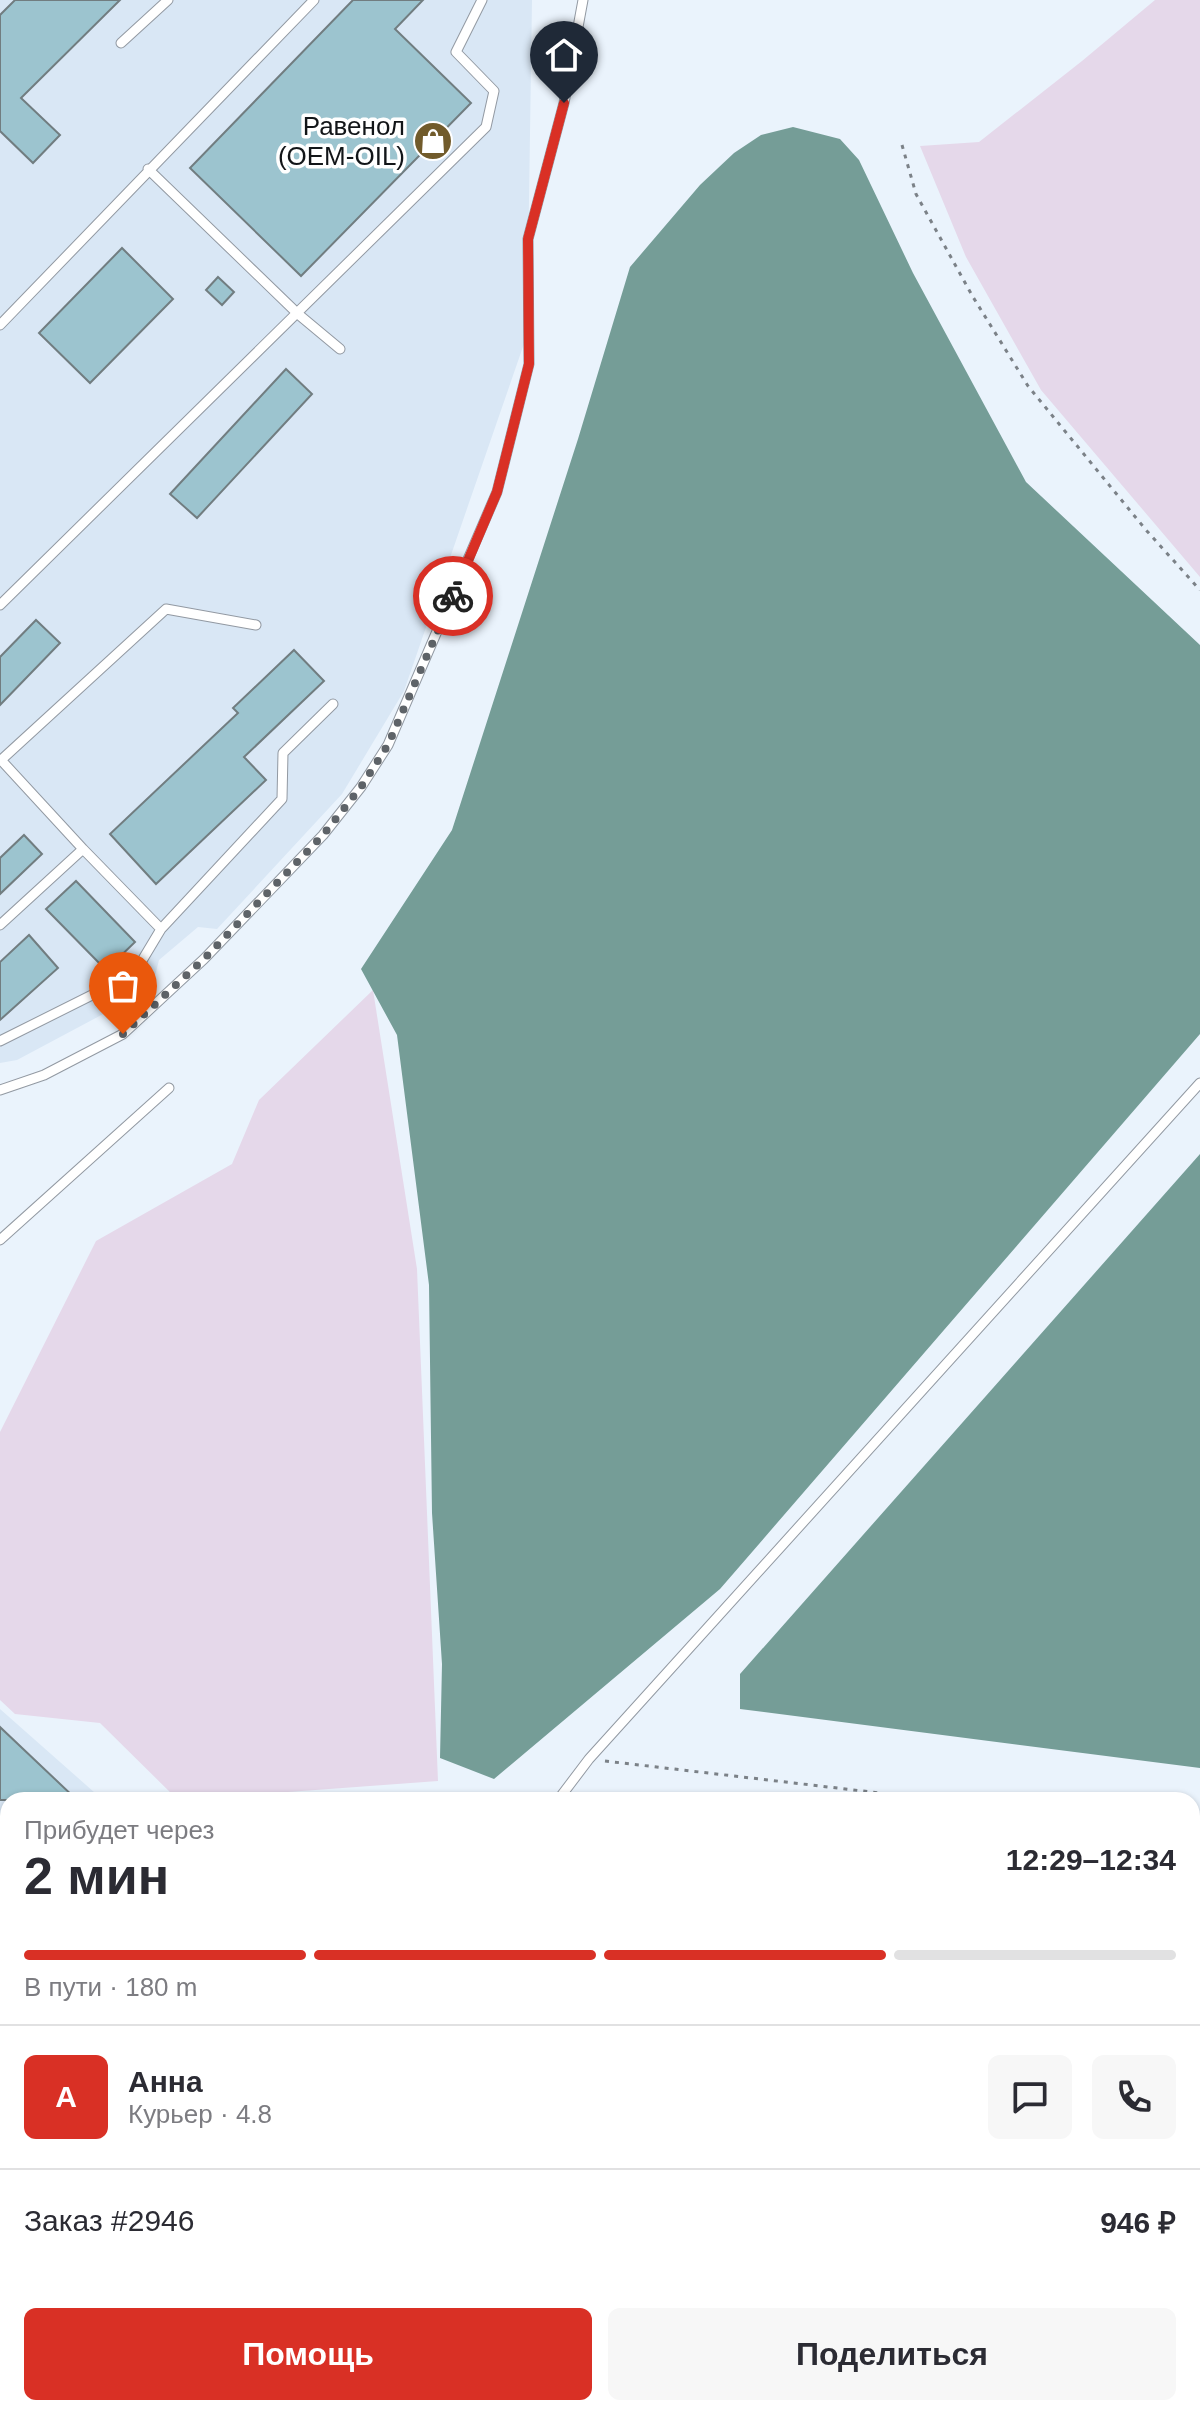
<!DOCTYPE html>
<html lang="ru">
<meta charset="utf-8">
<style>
:root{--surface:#fff;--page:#f7f7f7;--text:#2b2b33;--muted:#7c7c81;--line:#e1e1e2;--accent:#d93025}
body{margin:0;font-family:Arial,sans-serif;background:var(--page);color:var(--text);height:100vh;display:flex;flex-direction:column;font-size:30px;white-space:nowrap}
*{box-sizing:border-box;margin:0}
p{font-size:26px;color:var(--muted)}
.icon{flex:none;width:44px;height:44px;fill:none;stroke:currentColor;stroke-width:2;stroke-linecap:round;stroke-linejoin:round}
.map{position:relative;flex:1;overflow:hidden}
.sheet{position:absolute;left:0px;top:1792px;width:1200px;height:624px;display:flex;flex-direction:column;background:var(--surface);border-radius:24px 24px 0 0;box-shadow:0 2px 6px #0004}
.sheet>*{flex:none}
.pin{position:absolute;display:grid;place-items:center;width:68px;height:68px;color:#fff;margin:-82px -34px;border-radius:50% 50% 50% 0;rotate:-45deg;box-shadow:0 0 8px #0007}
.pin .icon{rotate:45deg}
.courier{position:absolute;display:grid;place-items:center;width:80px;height:80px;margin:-40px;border:6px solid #d93025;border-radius:50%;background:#fff;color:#222;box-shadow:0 2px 10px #0007}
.head em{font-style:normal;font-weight:600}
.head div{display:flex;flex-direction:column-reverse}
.head{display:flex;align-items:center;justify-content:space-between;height:136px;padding:0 24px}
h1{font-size:52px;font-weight:600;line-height:60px}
.bar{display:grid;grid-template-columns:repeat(4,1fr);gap:12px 8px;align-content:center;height:96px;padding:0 24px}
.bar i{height:10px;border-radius:6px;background:var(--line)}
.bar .current{background:var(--accent)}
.bar p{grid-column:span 4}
.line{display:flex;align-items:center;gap:20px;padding:0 24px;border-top:2px solid var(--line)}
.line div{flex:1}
.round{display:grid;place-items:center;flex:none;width:84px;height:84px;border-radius:12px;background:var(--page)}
.action{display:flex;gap:16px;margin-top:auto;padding:16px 24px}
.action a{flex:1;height:92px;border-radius:12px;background:var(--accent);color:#fff;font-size:32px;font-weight:600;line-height:92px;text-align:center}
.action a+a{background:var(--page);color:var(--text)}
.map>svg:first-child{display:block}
</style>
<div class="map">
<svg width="1200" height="2416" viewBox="0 0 1200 2416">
<rect width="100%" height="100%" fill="#eaf3fc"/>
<path fill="#d9e7f5" d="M0,0h532l-5,335 -123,356 -62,103 -125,135 -19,-2 -39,33 -7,28 -135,72 -17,3z
M0,1709l103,91h-95v410l-8,-7z
M0,2279l8,8v121h101l-16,8h-93z"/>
<path fill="#e5d8ea" d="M1155,0h45v577l-159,-187 -75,-133 -46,-111 59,-4 103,-81z
M373,990l44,279 21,512 -260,19 -78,-77 -85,-9 -15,-14v-268l96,-191 136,-77 27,-64z
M1192,1846l8,1v297h-8z"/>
<path fill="#759d97" d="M793,127l47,12 19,21 54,113 113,209 174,163v389l-480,555 -226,190 -54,-21 2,-94 -10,-151 -3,-228 -32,-250 -36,-66 91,-139 126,-391 52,-172 70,-82 34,-32 27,-18z
M1200,1154v614l-460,-59v-35z"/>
<path fill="#9cc4cf" stroke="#717d80" stroke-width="2" d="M15,0h105l-99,98 39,37 -27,28 -33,-32v-116z
M353,0h70l-28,29 76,74 -170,173 -111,-108z
M122,248l51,51 -83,84 -51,-50z
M218,277l16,15 -12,13 -16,-15z
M286,369l26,25 -115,124 -27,-24z
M36,620l24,23 -60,62v-48z
M294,650l30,31 -80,76 22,23 -110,104 -46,-50 128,-121 -5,-5z
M24,835l18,19 -42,40v-36z
M76,881l59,61 -29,28 -60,-61z
M29,935l29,33 -58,52v-58z
M0,1727l77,73h-77z"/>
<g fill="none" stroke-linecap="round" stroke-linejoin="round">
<defs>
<path id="service" d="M121,43l47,-43
M148,169l150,145 42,35
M0,325l314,-325
M0,605l486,-478 8,-36 -38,-39 26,-52
M1,760l82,89 78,80
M0,761l166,-152 90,16
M0,925l83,-76
M0,1041l134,-67 27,-45 121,-130 1,-46 50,-49
M0,1090l44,-15 79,-41 81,-75 119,-124 38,-48 27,-42 109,-253 32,-128 -1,-125 36,-136 19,-103
M0,1240l169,-152
M558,1800l31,-41 611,-676
M0,2316l8,8
M0,2400l8,7
M17,2408l1,8"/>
<path id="minor" d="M349,2408l18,8
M144,2416l12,-8
M922,2416l17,-8"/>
</defs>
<use href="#service" stroke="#9299a2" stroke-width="11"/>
<use href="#minor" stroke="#9299a2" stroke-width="20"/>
<path stroke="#7b8187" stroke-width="3" stroke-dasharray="4 6" stroke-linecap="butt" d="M902,145l14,49 57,103 55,89 118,144 54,60
M605,1761l335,39
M1192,1830l8,1"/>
<use href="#service" stroke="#fff" stroke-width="9"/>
<use href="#minor" stroke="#fff" stroke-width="18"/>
</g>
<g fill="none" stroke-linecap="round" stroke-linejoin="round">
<path stroke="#5e6368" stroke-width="8" stroke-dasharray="0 14.4" d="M123,1034l81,-75 119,-124 38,-48 27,-42 65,-149"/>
<path stroke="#d93025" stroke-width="10" d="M453,596l44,-104 32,-128 -1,-125 36,-136"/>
</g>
<defs>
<symbol id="shop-disc" viewBox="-11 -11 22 22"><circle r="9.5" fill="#715b2b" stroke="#fff"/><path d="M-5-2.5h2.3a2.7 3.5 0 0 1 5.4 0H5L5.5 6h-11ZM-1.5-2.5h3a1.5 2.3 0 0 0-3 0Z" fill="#fff"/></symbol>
</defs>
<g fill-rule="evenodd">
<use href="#shop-disc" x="411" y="119" width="44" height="44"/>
</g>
<g text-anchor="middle" stroke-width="7" stroke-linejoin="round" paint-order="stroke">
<g font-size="26" fill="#121518" stroke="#fff" text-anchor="end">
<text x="405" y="135">Равенол<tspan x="405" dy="30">(OEM-OIL)</tspan></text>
</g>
</g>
</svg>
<div class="pin" style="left:123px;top:1034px;background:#ea580c"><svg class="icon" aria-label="bag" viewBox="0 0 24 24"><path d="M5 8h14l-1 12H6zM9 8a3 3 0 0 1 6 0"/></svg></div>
<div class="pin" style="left:564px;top:103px;background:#1f2937"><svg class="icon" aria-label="home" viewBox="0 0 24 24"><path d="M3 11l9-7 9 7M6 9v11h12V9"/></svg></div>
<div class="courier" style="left:453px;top:596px"><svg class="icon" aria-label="bike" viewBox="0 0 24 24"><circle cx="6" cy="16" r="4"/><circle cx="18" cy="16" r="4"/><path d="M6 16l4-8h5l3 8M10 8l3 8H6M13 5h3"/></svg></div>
<section class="sheet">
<div class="head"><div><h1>2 мин</h1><p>Прибудет через</p></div><em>12:29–12:34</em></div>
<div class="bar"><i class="current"></i><i class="current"></i><i class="current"></i><i></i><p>В пути · 180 m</p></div>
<div class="line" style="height:144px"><b class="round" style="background:var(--accent);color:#fff">А</b><div><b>Анна</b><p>Курьер · 4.8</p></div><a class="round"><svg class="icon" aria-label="chat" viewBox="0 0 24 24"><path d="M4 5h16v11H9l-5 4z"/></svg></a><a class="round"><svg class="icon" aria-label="phone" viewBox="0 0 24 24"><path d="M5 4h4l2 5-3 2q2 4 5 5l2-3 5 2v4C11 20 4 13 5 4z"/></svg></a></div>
<div class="line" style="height:104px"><div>Заказ #2946</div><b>946 ₽</b></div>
<div class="action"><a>Помощь</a><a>Поделиться</a></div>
</section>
</div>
